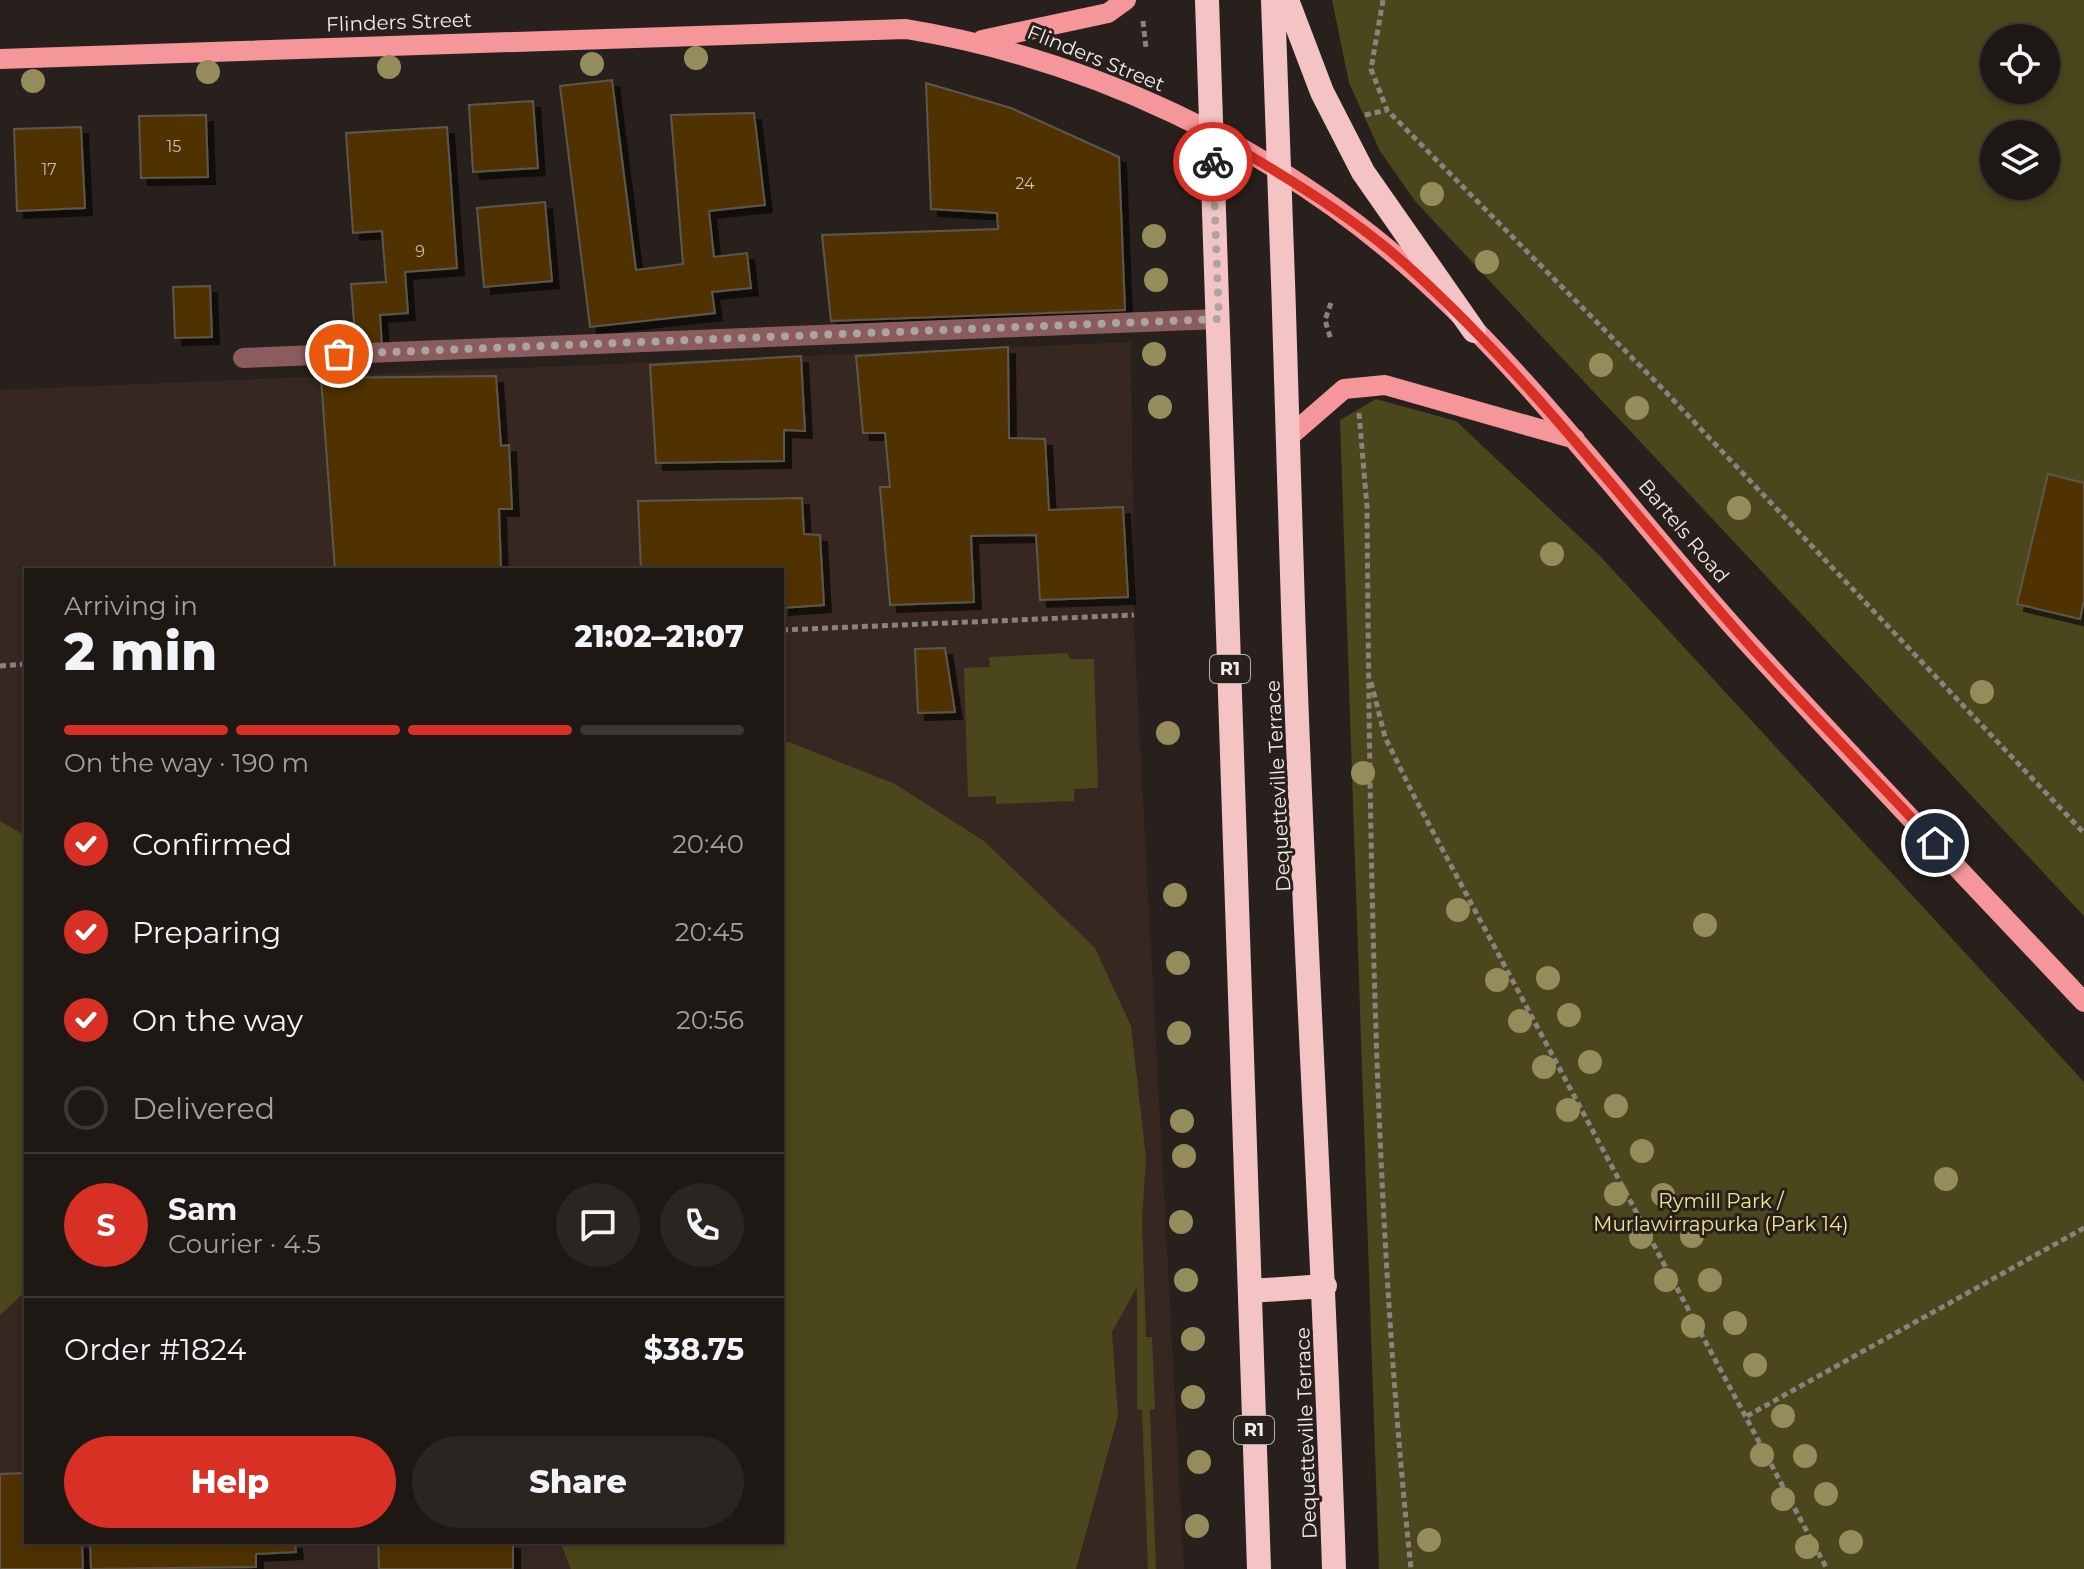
<!DOCTYPE html>
<meta charset="utf-8">
<style>
:root{--surface:#1e1815;--page:#2b2522;--text:#f1f3f6;--muted:#a1a0a0;--line:#3c3734;--accent:#d93025}
body{margin:0;font-family:Montserrat,sans-serif;background:var(--page);color:var(--text);height:100vh;display:flex;flex-direction:column;font-size:30px;white-space:nowrap}
*{box-sizing:border-box;margin:0}
p{font-size:26px;color:var(--muted)}
.icon{flex:none;width:44px;height:44px;fill:none;stroke:currentColor;stroke-width:2;stroke-linecap:round;stroke-linejoin:round}
.map{position:relative;flex:1;overflow:hidden}
.details{position:absolute;left:24px;top:568px;width:760px;height:976px;display:flex;flex-direction:column;background:var(--surface);border-radius:0px;box-shadow:0 4px 12px #0003,0 0 0 2px var(--line)}
.details>*{flex:none}
.tools{position:absolute;left:1980px;top:24px;display:grid;gap:16px}
.tools a{display:grid;place-items:center;width:80px;height:80px;border-radius:50%;background:var(--surface);box-shadow:0 4px 12px #0003,0 0 0 2px var(--line);font-size:40px}
.pin{position:absolute;display:grid;place-items:center;width:68px;height:68px;color:#fff;margin:-34px;border:4px solid #fff;border-radius:50%;box-shadow:0 2px 8px #0007}
.courier{position:absolute;display:grid;place-items:center;width:80px;height:80px;margin:-40px;border:6px solid #d93025;border-radius:50%;background:#fff;color:#222;box-shadow:0 2px 10px #0007}
.summary em{font-style:normal;font-weight:800}
.summary div{display:flex;flex-direction:column-reverse}
.summary{display:flex;align-items:center;justify-content:space-between;height:136px;padding:0 40px}
h1{font-size:52px;font-weight:800;line-height:60px}
.bar{display:grid;grid-template-columns:repeat(4,1fr);gap:12px 8px;align-content:center;height:96px;padding:0 40px}
.bar i{height:10px;border-radius:6px;background:var(--line)}
.bar .active{background:var(--accent)}
.bar p{grid-column:span 4}
.line{display:flex;align-items:center;gap:20px;padding:0 40px;border-top:2px solid var(--line)}
.line div{flex:1}
.round{display:grid;place-items:center;flex:none;width:84px;height:84px;border-radius:42px;background:var(--page)}
ol{padding:0 40px;list-style:none}
li{display:flex;align-items:center;gap:24px;height:88px}
li p{margin-inline-start:auto}
li .icon{padding:8px;border-radius:50%;background:var(--accent);color:#fff;stroke-width:4}
li:last-child{color:var(--muted)}
li i{width:44px;height:44px;border:4px solid var(--line);border-radius:50%}
.primary-button{display:flex;gap:16px;margin-top:auto;padding:16px 40px}
.primary-button a{flex:1;height:92px;border-radius:48px;background:var(--accent);color:#fff;font-size:32px;font-weight:800;line-height:92px;text-align:center}
.primary-button a+a{background:var(--page);color:var(--text)}
.map>svg:first-child{display:block}
</style>
<div class="map">
<svg width="2084" height="1569" viewBox="0 0 2084 1569">
<defs>
<filter id="shadow"><feDropShadow dx="7" dy="7" stdDeviation="0" flood-color="#0009"/></filter>
</defs>
<rect width="100%" height="100%" fill="#28201c"/>
<path fill="#362821" fill-rule="evenodd" d="M1131,342l3,287 50,940h-1184v-1179zM26,570h756v972h-756z"/>
<path fill="#4b461b" fill-rule="evenodd" d="M1332,0h752v916l-669,-715 -35,-50 -31,-68zM1994,38h52v52h-52zM1994,134h52v52h-52z
M1376,399l80,22 144,135 484,526v487h-705l-39,-1149z
M1068,653l1,6h25l4,129 -24,1v12l-78,3v-8l-28,1 -4,-129 26,-1 -1,-10z
M789,742l106,42 89,57 111,107 36,78 15,132 -4,63 4,116h6l3,72 -5,1 6,159h-8l-6,-159 -5,-1v-122l-25,45 6,84 -42,153h-505l-11,-27h222v-799z
M0,821l26,15v455l-26,24z"/>
<path fill="#503200" stroke="#5d5750" stroke-width="2" filter="url(#shadow)" d="M612,80l24,190 47,-6 -12,-149 83,-2 11,92 -56,6 5,46 33,-4 4,35 -39,4 3,21 -125,14 -30,-241z
M926,83l85,25 108,49 6,153 -294,11 -9,-86 176,-6 -1,-16 -66,-4z
M533,101l5,67 -65,4 -4,-67z
M206,115l2,62 -67,1 -2,-62z
M81,127l4,81 -68,3 -3,-82z
M447,127l10,141 -52,4 3,41 -28,2 2,32 -26,1 -5,-64 35,-2 -4,-51 -29,2 -7,-100z
M545,202l7,79 -68,6 -7,-79z
M210,286l2,51 -37,1 -2,-51z
M1008,347l1,91 36,1 4,71 74,-3 5,90 -88,3 -4,-65 -65,1 3,66 -84,3 -10,-118h10l-5,-54h-22l-7,-77z
M801,356l4,75 -21,-1v31l-128,2 -6,-98z
M496,376l5,70 8,-1 3,64h-13l2,61h-166l-14,-192z
M2048,474l36,9v117l-4,19 -63,-15z
M802,498l2,36 16,1 4,70 -42,3v-38h-141l-3,-69z
M945,648l10,64 -37,1 -3,-64z
M26,1473v69h56l1,27h-83v-95z
M90,1542h205l1,10 -40,2v13l-165,2z
M378,1542h135v27h-134z"/>
<g fill="none" stroke-linecap="round" stroke-linejoin="round">
<path stroke="#89837f" stroke-width="5" stroke-dasharray="6 4" stroke-linecap="butt" d="M1383,0l-12,69 16,41 275,278 422,445
M1143,21l3,27
M1365,115l22,-5
M1331,303l-6,17 6,20
M1359,413l8,94c3,354 7,710 44,1062
M782,630l352,-15
M0,666l26,-2
M1371,682l14,55 31,63 411,769
M1747,1416l337,-188"/>
<path stroke="#8b5c5e" stroke-width="20" d="M243,358l976,-39"/>
<path stroke="#f5969a" stroke-width="20" d="M982,40l126,-27 18,-13
M0,59l906,-30c183,30 365,116 504,239 126,111 224,250 336,373 111,122 225,241 338,361
M1291,435l53,-46 41,-4 190,54"/>
<path stroke="#f4c4c5" stroke-width="24" d="M1207,0l52,1569
M1273,0c8,202 14,405 20,607 10,321 31,641 41,962
M1287,0l35,92 41,80 111,159
M1250,1291l75,-5"/>
</g>
<g fill="#958c5c">
<circle cx="696" cy="58" r="12"/>
<circle cx="592" cy="64" r="12"/>
<circle cx="389" cy="67" r="12"/>
<circle cx="208" cy="72" r="12"/>
<circle cx="33" cy="81" r="12"/>
<circle cx="1432" cy="194" r="12"/>
<circle cx="1154" cy="236" r="12"/>
<circle cx="1487" cy="262" r="12"/>
<circle cx="1156" cy="280" r="12"/>
<circle cx="1154" cy="354" r="12"/>
<circle cx="1601" cy="365" r="12"/>
<circle cx="1160" cy="407" r="12"/>
<circle cx="1637" cy="408" r="12"/>
<circle cx="1739" cy="508" r="12"/>
<circle cx="1552" cy="554" r="12"/>
<circle cx="1982" cy="692" r="12"/>
<circle cx="1168" cy="733" r="12"/>
<circle cx="1363" cy="773" r="12"/>
<circle cx="1175" cy="895" r="12"/>
<circle cx="1458" cy="910" r="12"/>
<circle cx="1705" cy="925" r="12"/>
<circle cx="1178" cy="963" r="12"/>
<circle cx="1548" cy="978" r="12"/>
<circle cx="1497" cy="980" r="12"/>
<circle cx="1569" cy="1015" r="12"/>
<circle cx="1520" cy="1021" r="12"/>
<circle cx="1179" cy="1033" r="12"/>
<circle cx="1590" cy="1062" r="12"/>
<circle cx="1544" cy="1067" r="12"/>
<circle cx="1616" cy="1106" r="12"/>
<circle cx="1568" cy="1110" r="12"/>
<circle cx="1182" cy="1121" r="12"/>
<circle cx="1642" cy="1151" r="12"/>
<circle cx="1184" cy="1156" r="12"/>
<circle cx="1946" cy="1179" r="12"/>
<circle cx="1616" cy="1194" r="12"/>
<circle cx="1663" cy="1195" r="12"/>
<circle cx="1181" cy="1222" r="12"/>
<circle cx="1692" cy="1236" r="12"/>
<circle cx="1641" cy="1237" r="12"/>
<circle cx="1186" cy="1280" r="12"/>
<circle cx="1666" cy="1280" r="12"/>
<circle cx="1710" cy="1280" r="12"/>
<circle cx="1735" cy="1323" r="12"/>
<circle cx="1693" cy="1326" r="12"/>
<circle cx="1193" cy="1339" r="12"/>
<circle cx="1755" cy="1365" r="12"/>
<circle cx="1193" cy="1397" r="12"/>
<circle cx="1783" cy="1416" r="12"/>
<circle cx="1762" cy="1455" r="12"/>
<circle cx="1805" cy="1456" r="12"/>
<circle cx="1199" cy="1462" r="12"/>
<circle cx="1826" cy="1494" r="12"/>
<circle cx="1783" cy="1499" r="12"/>
<circle cx="1197" cy="1526" r="12"/>
<circle cx="1429" cy="1540" r="12"/>
<circle cx="1851" cy="1542" r="12"/>
<circle cx="1807" cy="1547" r="12"/>
</g>
<g fill="none" stroke-linecap="round" stroke-linejoin="round">
<path stroke="#aba5a1" stroke-width="8" stroke-dasharray="0 14.4" d="M339,354l880,-35 -6,-157"/>
<path stroke="#d93025" stroke-width="10" d="M1213,162l-1,-29c69,41 140,82 200,137 123,112 222,246 332,369 62,70 128,136 191,204"/>
</g>
<g text-anchor="middle" stroke-width="6" stroke-linejoin="round" paint-order="stroke">
<g font-size="16" fill="#c9beaf">
<text x="174" y="152">15</text>
<text x="49" y="175">17</text>
<text x="1025" y="189">24</text>
<text x="420" y="257">9</text>
</g>
<g fill="#28201c" stroke="#b5afac" stroke-width="2">
<rect x="1210" y="655" width="40" height="28" rx="6"/>
<rect x="1234" y="1416" width="40" height="28" rx="6"/>
</g>
<g font-size="18" font-weight="bold" fill="#f1ece9">
<text x="1230" y="675">R1</text>
<text x="1254" y="1436">R1</text>
</g>
<g font-size="20" fill="#f1ece9" stroke="#28201c">
<text transform="translate(399 22) rotate(-2)" y="7">Flinders Street</text>
<text transform="translate(1096 58) rotate(22)" y="7">Flinders Street</text>
<text transform="translate(1684 531) rotate(50)" y="7">Bartels Road</text>
<text transform="translate(1278 786) rotate(-93)" y="7">Dequetteville Terrace</text>
<text transform="translate(1306 1433) rotate(-92)" y="7">Dequetteville Terrace</text>
</g>
<g font-size="20" fill="#efe490" stroke="#28201c">
<text x="1721" y="1208">Rymill Park /<tspan x="1721" dy="23">Murlawirrapurka (Park 14)</tspan></text>
</g>
</g>
</svg>
<div class="tools">
<a><svg class="icon" aria-label="locate" viewBox="0 0 24 24"><circle cx="12" cy="12" r="6"/><path d="M12 2v4M12 18v4M2 12h4M18 12h4"/></svg></a>
<a><svg class="icon" aria-label="layers" viewBox="0 0 24 24"><path d="M12 4l9 5-9 5-9-5zM3 14l9 5 9-5"/></svg></a>
</div>
<div class="pin" style="left:339px;top:354px;background:#ea580c"><svg class="icon" aria-label="bag" viewBox="0 0 24 24"><path d="M5 8h14l-1 12H6zM9 8a3 3 0 0 1 6 0"/></svg></div>
<div class="pin" style="left:1935px;top:843px;background:#1f2937"><svg class="icon" aria-label="home" viewBox="0 0 24 24"><path d="M3 11l9-7 9 7M6 9v11h12V9"/></svg></div>
<div class="courier" style="left:1213px;top:162px"><svg class="icon" aria-label="bike" viewBox="0 0 24 24"><circle cx="6" cy="16" r="4"/><circle cx="18" cy="16" r="4"/><path d="M6 16l4-8h5l3 8M10 8l3 8H6M13 5h3"/></svg></div>
<section class="details">
<div class="summary"><div><h1>2 min</h1><p>Arriving in</p></div><em>21:02–21:07</em></div>
<div class="bar"><i class="active"></i><i class="active"></i><i class="active"></i><i></i><p>On the way · 190 m</p></div>
<ol>
<li><svg class="icon" aria-label="check" viewBox="0 0 24 24"><path d="M5 12l5 5 9-10"/></svg>Confirmed<p>20:40</p></li>
<li><svg class="icon" aria-label="check" viewBox="0 0 24 24"><path d="M5 12l5 5 9-10"/></svg>Preparing<p>20:45</p></li>
<li><svg class="icon" aria-label="check" viewBox="0 0 24 24"><path d="M5 12l5 5 9-10"/></svg>On the way<p>20:56</p></li>
<li><i></i>Delivered</li>
</ol>
<div class="line" style="height:144px"><b class="round" style="background:var(--accent);color:#fff">S</b><div><b>Sam</b><p>Courier · 4.5</p></div><a class="round"><svg class="icon" aria-label="chat" viewBox="0 0 24 24"><path d="M4 5h16v11H9l-5 4z"/></svg></a><a class="round"><svg class="icon" aria-label="phone" viewBox="0 0 24 24"><path d="M5 4h4l2 5-3 2q2 4 5 5l2-3 5 2v4C11 20 4 13 5 4z"/></svg></a></div>
<div class="line" style="height:104px"><div>Order #1824</div><b>$38.75</b></div>
<div class="primary-button"><a>Help</a><a>Share</a></div>
</section>
</div>
